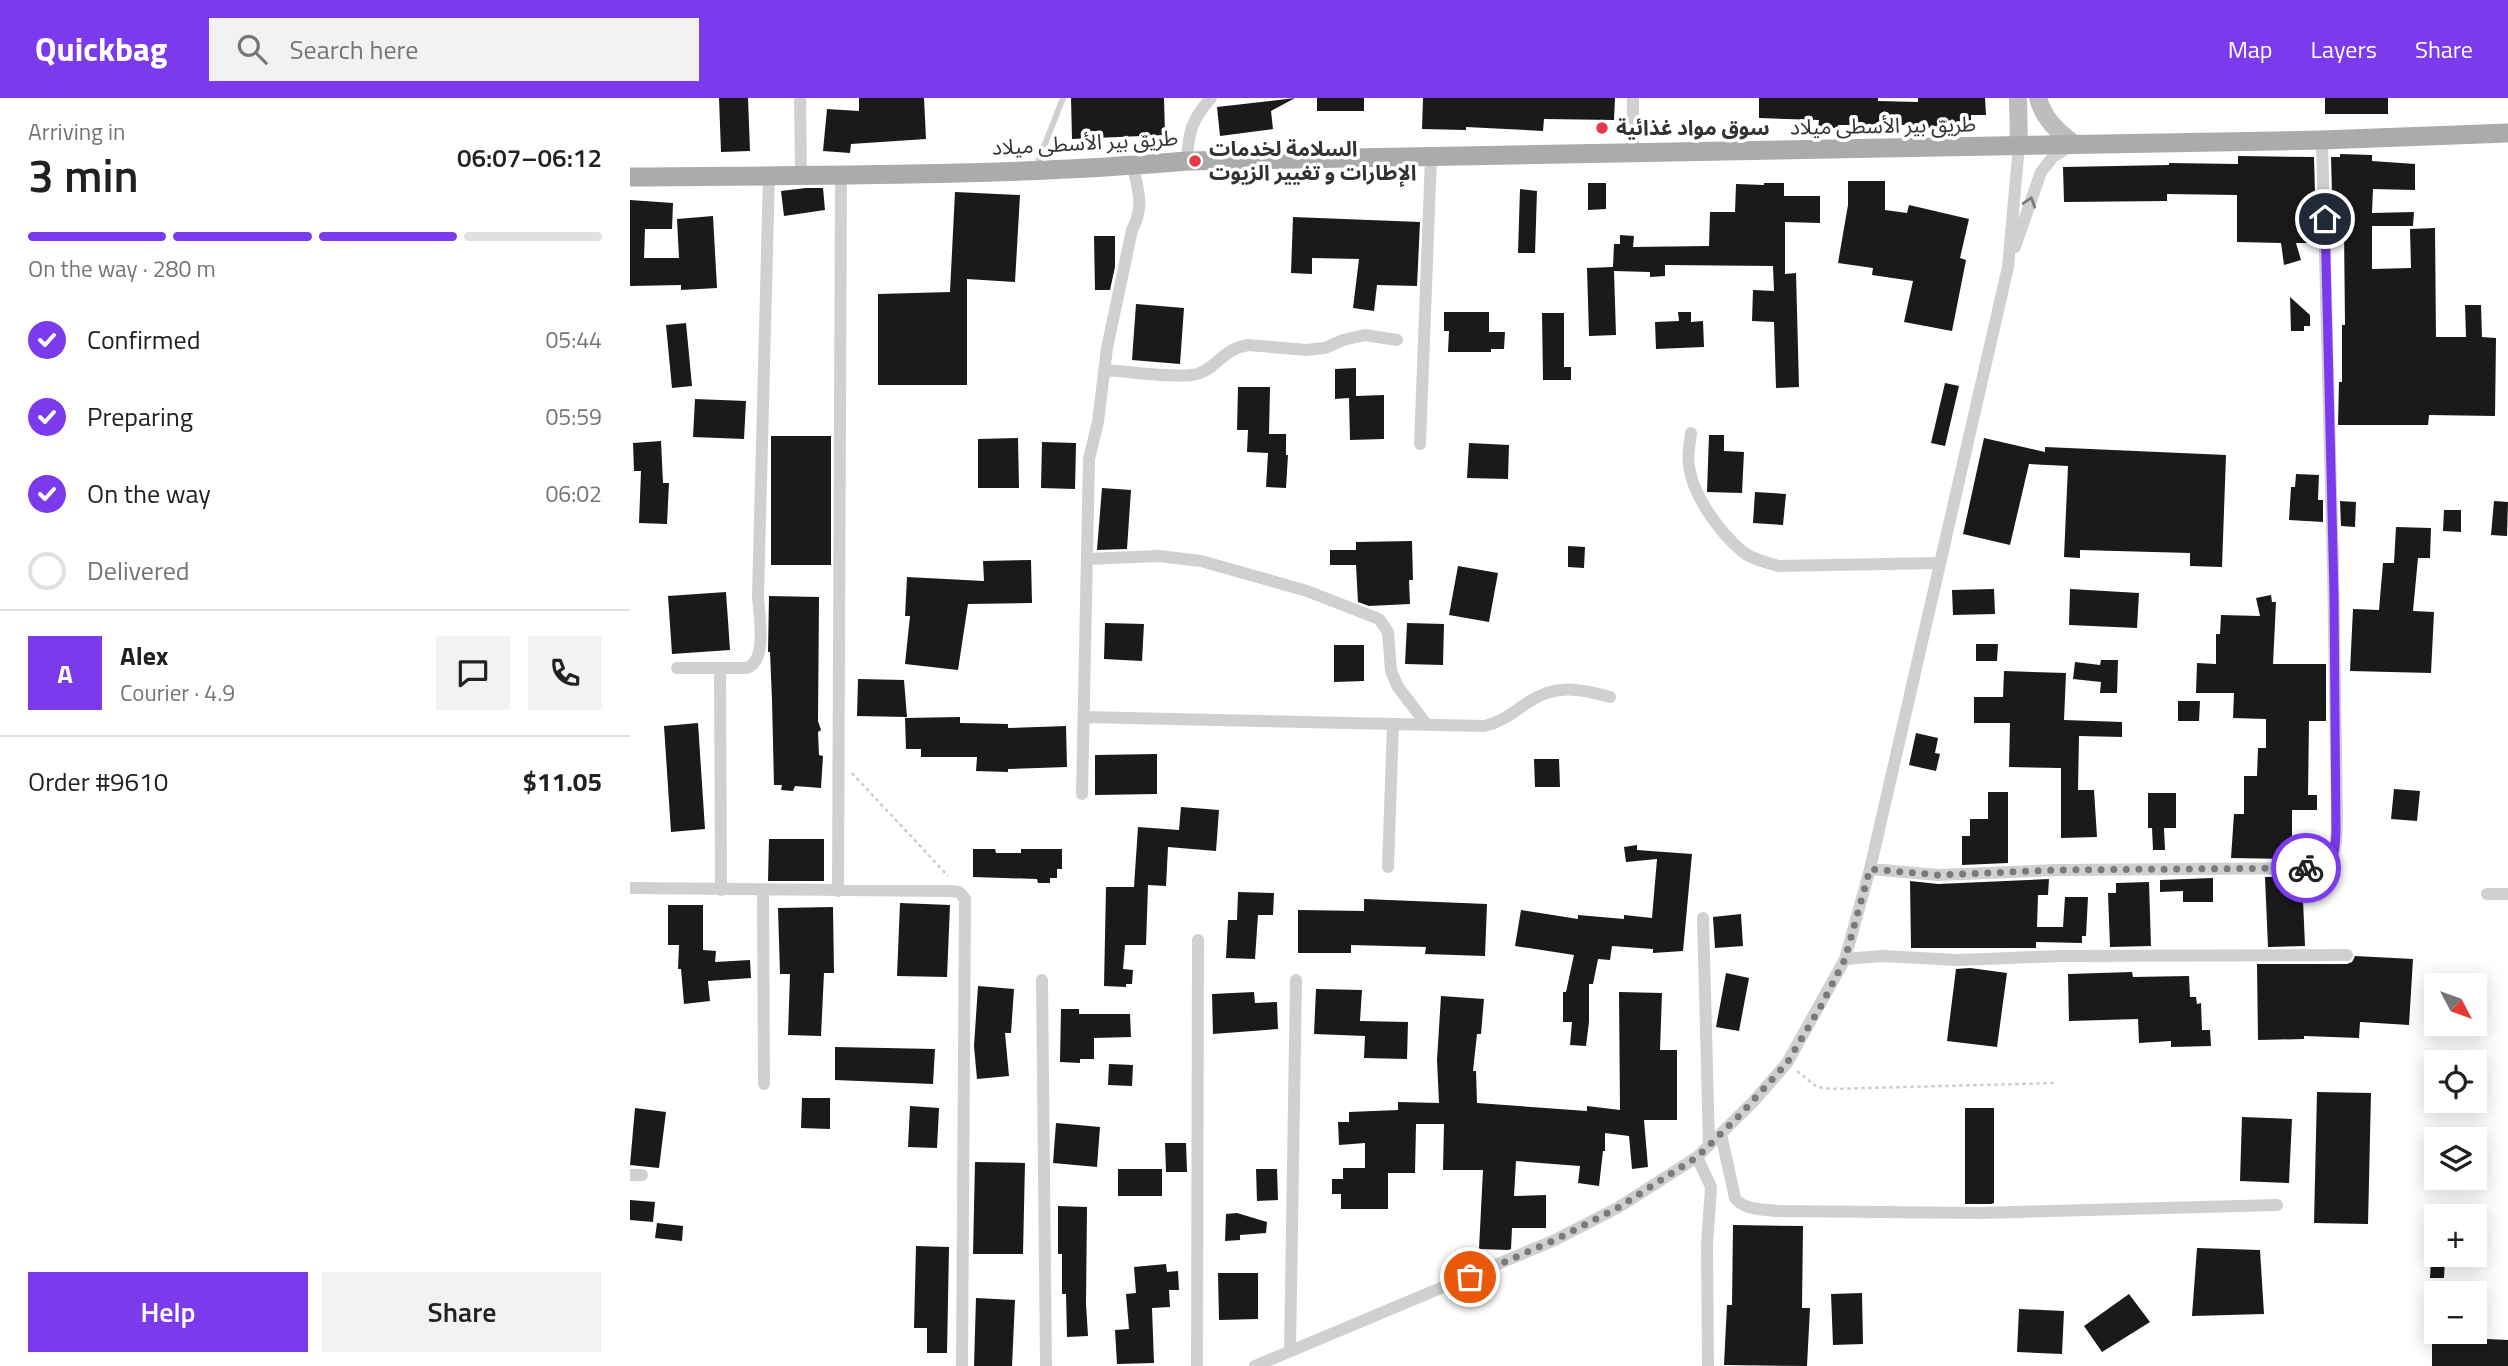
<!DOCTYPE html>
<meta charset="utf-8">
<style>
:root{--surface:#fff;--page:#f2f2f2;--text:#202124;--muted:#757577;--line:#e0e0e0;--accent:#7c3aed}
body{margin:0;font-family:"Titillium Web","Noto Sans Arabic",sans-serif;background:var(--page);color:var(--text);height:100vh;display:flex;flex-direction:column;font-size:26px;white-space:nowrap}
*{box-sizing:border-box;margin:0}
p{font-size:23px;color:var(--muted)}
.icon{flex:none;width:38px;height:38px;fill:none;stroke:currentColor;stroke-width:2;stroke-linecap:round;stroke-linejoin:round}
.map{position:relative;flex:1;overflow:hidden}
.details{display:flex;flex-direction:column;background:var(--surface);width:630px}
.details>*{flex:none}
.needle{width:46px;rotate:131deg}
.controls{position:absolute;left:1794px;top:875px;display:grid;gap:14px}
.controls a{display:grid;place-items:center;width:63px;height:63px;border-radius:0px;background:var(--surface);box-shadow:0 4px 18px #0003;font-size:35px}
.pin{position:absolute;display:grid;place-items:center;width:60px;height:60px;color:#fff;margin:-30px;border:4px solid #fff;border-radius:50%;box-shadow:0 2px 7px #0007}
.courier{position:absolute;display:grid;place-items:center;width:70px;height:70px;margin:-35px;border:5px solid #7c3aed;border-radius:50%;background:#fff;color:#222;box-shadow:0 2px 9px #0007}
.summary em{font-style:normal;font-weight:600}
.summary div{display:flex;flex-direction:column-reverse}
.summary{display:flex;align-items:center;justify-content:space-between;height:119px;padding:0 28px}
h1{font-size:46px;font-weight:600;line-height:52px}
.bar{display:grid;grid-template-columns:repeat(4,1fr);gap:10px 7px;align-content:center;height:84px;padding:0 28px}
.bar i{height:9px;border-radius:5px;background:var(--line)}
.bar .selected{background:var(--accent)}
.bar p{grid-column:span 4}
.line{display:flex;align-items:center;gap:18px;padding:0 28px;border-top:2px solid var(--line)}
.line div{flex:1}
.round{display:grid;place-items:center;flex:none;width:74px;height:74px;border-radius:0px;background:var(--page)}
ol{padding:0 28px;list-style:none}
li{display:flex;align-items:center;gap:21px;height:77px}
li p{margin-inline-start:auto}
li .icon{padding:7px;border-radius:50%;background:var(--accent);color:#fff;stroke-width:4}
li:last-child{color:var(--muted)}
li i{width:38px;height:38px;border:4px solid var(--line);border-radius:50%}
.action{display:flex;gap:14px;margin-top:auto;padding:14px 28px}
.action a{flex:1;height:80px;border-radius:0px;background:var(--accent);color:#fff;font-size:28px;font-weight:600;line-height:80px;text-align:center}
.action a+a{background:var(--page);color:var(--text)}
header{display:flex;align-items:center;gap:42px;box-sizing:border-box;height:98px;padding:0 35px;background:var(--accent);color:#fff}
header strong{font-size:33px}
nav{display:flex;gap:38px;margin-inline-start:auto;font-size:24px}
.search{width:490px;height:63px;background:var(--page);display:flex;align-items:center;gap:18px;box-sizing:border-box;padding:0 24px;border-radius:0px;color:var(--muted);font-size:26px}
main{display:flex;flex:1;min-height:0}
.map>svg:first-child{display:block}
</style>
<header>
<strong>Quickbag</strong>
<div class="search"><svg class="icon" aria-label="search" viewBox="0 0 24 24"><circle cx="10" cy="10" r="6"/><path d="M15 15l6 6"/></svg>Search here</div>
<nav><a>Map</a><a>Layers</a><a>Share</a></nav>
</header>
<main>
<section class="details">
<div class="summary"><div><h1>3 min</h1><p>Arriving in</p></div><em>06:07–06:12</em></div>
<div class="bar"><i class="selected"></i><i class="selected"></i><i class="selected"></i><i></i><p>On the way · 280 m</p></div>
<ol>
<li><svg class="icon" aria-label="check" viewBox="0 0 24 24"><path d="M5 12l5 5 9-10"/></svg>Confirmed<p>05:44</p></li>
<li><svg class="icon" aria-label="check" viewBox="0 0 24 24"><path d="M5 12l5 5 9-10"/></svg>Preparing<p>05:59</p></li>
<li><svg class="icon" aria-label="check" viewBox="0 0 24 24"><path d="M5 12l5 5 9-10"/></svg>On the way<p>06:02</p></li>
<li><i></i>Delivered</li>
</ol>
<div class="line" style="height:126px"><b class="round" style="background:var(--accent);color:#fff">A</b><div><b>Alex</b><p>Courier · 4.9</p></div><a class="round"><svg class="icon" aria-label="chat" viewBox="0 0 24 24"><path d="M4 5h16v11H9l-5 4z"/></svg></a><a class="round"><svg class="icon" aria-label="phone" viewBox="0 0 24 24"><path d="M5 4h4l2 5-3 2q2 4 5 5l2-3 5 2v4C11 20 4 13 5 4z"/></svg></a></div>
<div class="line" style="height:91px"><div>Order #9610</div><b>$11.05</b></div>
<div class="action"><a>Help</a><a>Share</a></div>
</section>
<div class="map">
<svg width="1878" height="1268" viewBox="0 0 1878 1268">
<rect width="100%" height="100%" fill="#fff"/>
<path fill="#1a1a1a" d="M89,0h29l2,53 -29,1z
M229,0h65l2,41 -75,5 -1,9 -27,-2 4,-42 32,2z
M441,0h93l1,37 -93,4z
M665,0l-24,13 2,18 -53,7 -3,-29z
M687,0h47v13h-47z
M793,0h192l-1,22 -70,-1 -1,12 -77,-4v3l-44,-1z
M1129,0h119v3l40,1v-4h67l1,17h-15v9l-51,5v-4h-82v3h-20l1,-8 -60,-2z
M1695,0h63v16h-63z
M1710,56l32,1v6l43,3v26l-42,-1 -1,24 42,-1 -1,14h-41v43l39,-1 -1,-39 25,-1 1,109h30l-1,-32h16l1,32 14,1 -1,78 -66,-1 -1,10h-90l1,-43h3v-57h3l-1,-95h-11l-2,-73h9z
M1608,58l76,1 2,73h-8v13h-12l5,17 -17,5 -3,-22 -44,-1v-47l-70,-1v7l-103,1 -1,-35 106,-2v-2l69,1z
M1218,83h37v29l22,3 2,-8 60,14 -9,39 6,2 -14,71 -48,-9 9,-41 -41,-6 1,-7 -35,-5 10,-58z
M958,85h18v26l-18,1z
M1134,85h20v13h36v27l-35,-1v52l11,-1 3,114 -23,1 -2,-66 -22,-1 1,-31 21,1 -1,-25 -108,-1v11l-15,1v-5l-36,-1 2,64 -27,1 -2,-68 26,-1 1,-23h6v-9l14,1 -1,11 76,-1 1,-34h25l1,-28 28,1z
M176,90h17l2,22 -41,6 -3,-25z
M890,91l17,2 -2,62h-17z
M325,94l65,3 -5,87 -48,-3v106h-89v-91l72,-2z
M0,102l43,3 -1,26h-27l-1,29h35l-2,-39 36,-3 4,72 -36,2v-5l-51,1z
M663,119l127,5 -3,64 -40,-1 -3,26 -21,-3 6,-49 -47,-1v16l-21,-1z
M464,138h21v31l-5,23h-15z
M1660,199l20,18v11h-6v5h-13z
M506,206l48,4 -4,56 -48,-4z
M814,214h45v20h16l-1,17h-13v3h-43l1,-21h-5z
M1048,214h13v10l12,-1 1,26 -48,2 -1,-27 24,-1z
M912,215h22v54h7v13h-28z
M56,225l6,63 -20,2 -6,-63z
M726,270v28l28,-1v44l-34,1 -1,-42 -14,1v-30z
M1315,285l14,3 -14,60 -14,-3z
M608,289h32l-1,47h17v21h2l-2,33 -20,-1 2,-34 -21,-1 1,-22h-11z
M65,301l51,2 -2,38 -51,-2z
M1079,337h15v16l20,1 -2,41 -35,-1z
M141,338h60v129h-60z
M388,340l1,50h-41v-49z
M1354,340l61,14v-5l181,8 -4,112 -32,-1v-13l-110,-3v8l-16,-1 4,-91 -39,-2 -19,81 -47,-11z
M31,343l2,42h6l-2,41 -28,-1 2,-52h-7l-1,-28z
M412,344l34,1 -1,46 -34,-1z
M839,345l40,2 -1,34 -41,-1z
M1666,376l23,1 -1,25h5v22l-34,-2 2,-33h4z
M472,390l29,2 -4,59 -30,1z
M1125,394l31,2 -3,31 -30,-2z
M1710,403l16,1 -1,25 -14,-1z
M1864,403l14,1 -1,34 -16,-1z
M1814,412h17v22l-18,-1z
M1766,429l35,1 -1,30h-12l-5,53 21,1 -3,61 -81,-2 3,-62 26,1 4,-47h11z
M782,443l1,39h-4l1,24 -41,2 -11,-4 -2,-37h-26v-15h26v-8z
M938,448l17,1 -1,21 -16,-1z
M401,462l1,43 -64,1 -10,66 -53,-6 5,-48h-5l2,-39 77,4 -1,-20z
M828,468l40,7 -9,49 -40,-7z
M1364,491l1,25 -42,1 -1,-25z
M1440,491l69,4 -2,35 -68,-3z
M96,494l4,58 -58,4 -4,-58z
M1641,497l1,7h4l-3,62h53v57h-17l-1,74h9v15h-25v49l-61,-1 3,-44h10v-38h13l1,-28h8v-29l-33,-1 1,-25h-38l1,-30 19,1v-30h4l1,-19 39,1 -4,-18z
M139,498l50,1 -1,124 3,9 -3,2 1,23 4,1 -2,32 -26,-2 -2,5 -12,-1 1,-5h-8l-2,-85 -2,-48h-2z
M475,525l39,1 -2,37 -38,-2z
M777,525l37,1 -1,41 -38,-1z
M1346,546h22l-1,17h-21z
M704,547h30v36l-30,1z
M1471,562h17l-1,33h-17l1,-11 -28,-3 2,-17 25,3z
M1374,573l62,2 -2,47 58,2v15l-43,-1 -1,54h16l3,47 -36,1v-70l-52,-1 1,-44h-36v-26h29z
M228,581l46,1 3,37 -50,-1z
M1548,603h22l-1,20h-21z
M330,619v6l48,1v4l58,-2 1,41 -59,2v3l-32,-1 1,-14h-56v-8h-15l-1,-31z
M68,625l7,106 -34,3 -7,-106z
M1286,635l22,5 -3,15 5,1 -4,17 -27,-6z
M527,656v40l-62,1v-40z
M904,661h25l1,28h-25z
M1764,691l26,2 -3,30 -26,-2z
M1358,694h20v71l-46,2v-29h8v-17h18z
M1518,695h28v35h-12l1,22h-12l-1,-22h-4z
M551,709l38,3 -3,41 -48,-4 -2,39 -18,-1 -2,60h-21l-2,24 10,1 -1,14h-6v3l-22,-1 2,-99h28l4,-60 41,3z
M139,741h55v42h-56z
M1007,747v5l55,4 -9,97 -30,2v-4l-41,-3 -2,14 -12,-1 -5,25h-4v38l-3,24 -16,-1 2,-23h-9v-30h3l8,-37 -59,-9 6,-36 57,9v-4l46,4v-4l28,3 5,-59 -31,3 -2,-15z
M343,751h22l1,4h25v-4h41v20h-5v9h-7v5h-12l-1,-4 -64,-2z
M1635,779h37l3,69 -37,1z
M1583,780v24h-30v-11l-23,1v-12z
M1419,781l-1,16h-10l-1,32h26l2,-30h23l-2,39h-4v7l-46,-1v6h-125l-1,-67 28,3z
M1519,784l2,64 -41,1 -2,-54h8v-10z
M608,794l36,1 -1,22h-15l-3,44 -29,-1 2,-38h9z
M734,801l123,5 -2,52 -60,-2 1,-7 -75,-2v8h-53v-43l66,1z
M270,805l50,2 -3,72 -50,-1z
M38,807h35v45l13,1 -1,11 35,-2 1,18 -43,3 2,20 -26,3 -3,-35h-3l1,-24h-11z
M203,809l1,66h-10l-3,63 -33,-1 2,-61h-10l-2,-66z
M1111,816l2,32 -28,2 -2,-31z
M1725,858l58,3 -4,66 -49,-3 -1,16 -55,-2v3l-46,1 -1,-76h90l5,-2z
M1340,870l37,5 -10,74 -50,-6 9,-72z
M1502,874l1,5 56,-1 1,21h6l1,7 4,-1 1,27h8l1,16 -40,1v-6l-32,2 -1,-24 -69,2 -1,-47z
M1096,875l23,5 -10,53 -23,-4z
M348,888l36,3 -3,44h-6l4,43 -32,3 -3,-33z
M686,891l46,1 -2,31 48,1 -1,37 -43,-1 1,-22 -51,-2z
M624,894l1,11 22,-1 1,27 -65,5 -1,-40z
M989,894l43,1 -2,57h17v70h-33l4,47 -16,2 -3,-33 -24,-3v18h-2l-4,35 -21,-3 2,-17 -64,-5 -2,35 32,-1v33h-34l-1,21 -3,1 -29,-1 4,-79h-40l1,-46h-28l-1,49h-27v36h-47v-15h-9v-15h11v-11h22v-25l-26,2 -1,-23h11v-10l49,-2v-8l41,1 -2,-43 4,-64 43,3 -3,35h-4l-4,37h3l1,32 110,8v-5l33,4z
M431,911h18v5h51l1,23 -37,1v21h-14v4l-20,-1z
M205,949l100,2 -2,35 -98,-4z
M479,966l24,1 -1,21 -24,-1z
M1687,994l54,1 -3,131 -54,-1z
M172,1000h28v31l-29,-1z
M280,1008l29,2 -2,40 -29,-1z
M5,1010l31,4 -7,56 -29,-3z
M1335,1010h29v95l-3,1h-26z
M1612,1019l50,2 -3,64 -49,-2z
M426,1025l44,4 -3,40 -44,-4z
M535,1045h21l1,29h-21z
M345,1064l50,1 -2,91h-50z
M488,1071h44v27h-44z
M626,1071h21l1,31 -21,1z
M0,1102l25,2 -2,20 -23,-2z
M428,1108l29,1 -1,97 2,32 -21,1 -1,-43h-4v-40h-4z
M607,1115l30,9 -1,11 -26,2v5l-15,1 1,-27z
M27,1125l26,3 -1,15 -27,-3z
M1103,1127l70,1 -1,82h8l-3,58 -83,-1 3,-60h5z
M286,1148l33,1 -2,106h-20v-25h-13z
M1567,1150l63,2 4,64 -72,2z
M1801,1161h14l-1,19h-14z
M536,1166l1,8 11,-1 1,19h-10l1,17 -18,1 2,55 -37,1 -2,-34 14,-1 -3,-35 10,-1 -2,-26z
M588,1175h40v46l-39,1z
M1232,1195l1,51 -30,1 -2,-51z
M1499,1196l21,28 -48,30 -18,-26z
M346,1200l39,2 -3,66h-38z
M1389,1211l45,2 -2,43 -45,-2z
M1836,1240l42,2v26h-76v-27z"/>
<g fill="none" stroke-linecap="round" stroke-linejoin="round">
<path stroke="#cdcdcd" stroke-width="2.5" stroke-dasharray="3.5 3.5" stroke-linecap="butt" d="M222,675l96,103
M1167,973l20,16 15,2 222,-6"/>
<path stroke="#d0d0d0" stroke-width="6" d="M406,69l27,-69"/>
<path stroke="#d0d0d0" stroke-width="12" d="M170,0l1,77
M1003,56v-56
M557,63c1,-28 5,-42 24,-63
M1385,149l26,-75 12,-15 17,-11
M474,272c22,1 75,9 93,4 21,-6 25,-25 51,-29l58,5 19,-2 18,-8 22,-5 32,5
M1061,335c-1,10 -4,23 -2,33 4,30 31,67 54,86 10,8 23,10 35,14l161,-3
M790,346l11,-287
M457,461l72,-3 42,5 106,30 72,28 9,13 3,39 7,16 29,38
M47,570h69c22,-6 13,-53 12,-72l11,-421
M90,570l1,222
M454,619l400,9c18,-4 28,-13 43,-23 28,-19 51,-15 83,-6
M452,696l7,-335 9,-37 9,-74 25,-118c13,-25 6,-38 1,-64
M758,769l5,-143
M1240,771l68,6 119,-5 259,-2c24,-6 20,-30 21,-51l-4,-250 -11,-427
M0,790l321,3 8,1 6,7 -3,467
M133,793l1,193
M208,793l3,-716
M1857,796h21
M1073,820l6,227
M1215,861l37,-3 76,4 103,-4 286,-1
M412,882l4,386
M1091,1036l14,64c9,12 27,11 41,13l203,2 298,-8
M1067,1059l14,30 -4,58 1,121
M0,1077h12
M660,1253l6,-371
M567,1268l1,-426
M625,1268l300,-126 64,-33 78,-50 57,-56 33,-38 58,-104 25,-90 138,-602 11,-122"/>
<path stroke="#bdbdbd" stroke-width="18" d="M1388,0l1,47
M1408,0c6,21 18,32 35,45"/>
<path stroke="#ababab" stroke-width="19" d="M0,79c185,-2 372,0 557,-16l1135,-21 186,-7"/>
</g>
<defs><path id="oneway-chevron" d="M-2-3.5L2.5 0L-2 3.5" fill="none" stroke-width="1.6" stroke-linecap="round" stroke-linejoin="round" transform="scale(1.75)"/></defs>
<use stroke="#7a7a7a" href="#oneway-chevron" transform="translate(1400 104) rotate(-72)"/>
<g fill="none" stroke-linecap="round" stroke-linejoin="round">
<path stroke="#7a7a7a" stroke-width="7" stroke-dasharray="0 12.6" d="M840,1179l85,-37 64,-33 78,-50 41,-40 49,-54 34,-57 24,-47 25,-90 68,6 119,-5 249,-2"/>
<path stroke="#7c3aed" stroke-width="9" d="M1676,770c27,0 29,-11 30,-36l-2,-237 -9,-376"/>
</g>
<g fill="#e63946" stroke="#fff" stroke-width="2.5">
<circle cx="972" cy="30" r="7"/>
<circle cx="565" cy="63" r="7"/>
</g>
<g text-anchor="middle" stroke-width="7" stroke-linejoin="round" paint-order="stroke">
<g font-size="21" fill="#333" stroke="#fff">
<text transform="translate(1253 28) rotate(-1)" y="7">طريق بير الأسطى ميلاد</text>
<text transform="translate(455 45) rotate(-3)" y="7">طريق بير الأسطى ميلاد</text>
</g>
<g font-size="21" font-weight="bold" fill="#333" stroke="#fff" text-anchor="start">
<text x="986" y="37">سوق مواد غذائية</text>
<text x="579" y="58">السلامة لخدمات<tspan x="579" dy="24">الإطارات و تغيير الزيوت</tspan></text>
</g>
</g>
</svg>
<div class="controls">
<a><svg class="needle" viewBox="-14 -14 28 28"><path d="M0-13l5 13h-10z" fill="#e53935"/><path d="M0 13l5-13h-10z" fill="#757577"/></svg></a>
<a><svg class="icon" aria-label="locate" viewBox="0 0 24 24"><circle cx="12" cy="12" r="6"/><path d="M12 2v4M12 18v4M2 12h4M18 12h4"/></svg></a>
<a><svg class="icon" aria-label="layers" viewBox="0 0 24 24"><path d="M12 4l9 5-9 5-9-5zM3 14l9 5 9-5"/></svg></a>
<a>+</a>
<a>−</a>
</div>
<div class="pin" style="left:840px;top:1179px;background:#ea580c"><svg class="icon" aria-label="bag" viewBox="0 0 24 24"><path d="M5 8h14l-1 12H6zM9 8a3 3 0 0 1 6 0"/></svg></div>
<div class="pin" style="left:1695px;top:121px;background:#1f2937"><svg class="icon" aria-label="home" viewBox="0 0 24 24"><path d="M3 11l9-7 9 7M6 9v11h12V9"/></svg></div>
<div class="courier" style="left:1676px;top:770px"><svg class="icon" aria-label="bike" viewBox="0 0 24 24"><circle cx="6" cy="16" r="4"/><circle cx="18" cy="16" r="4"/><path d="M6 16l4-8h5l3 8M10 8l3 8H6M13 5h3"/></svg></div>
</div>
</main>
